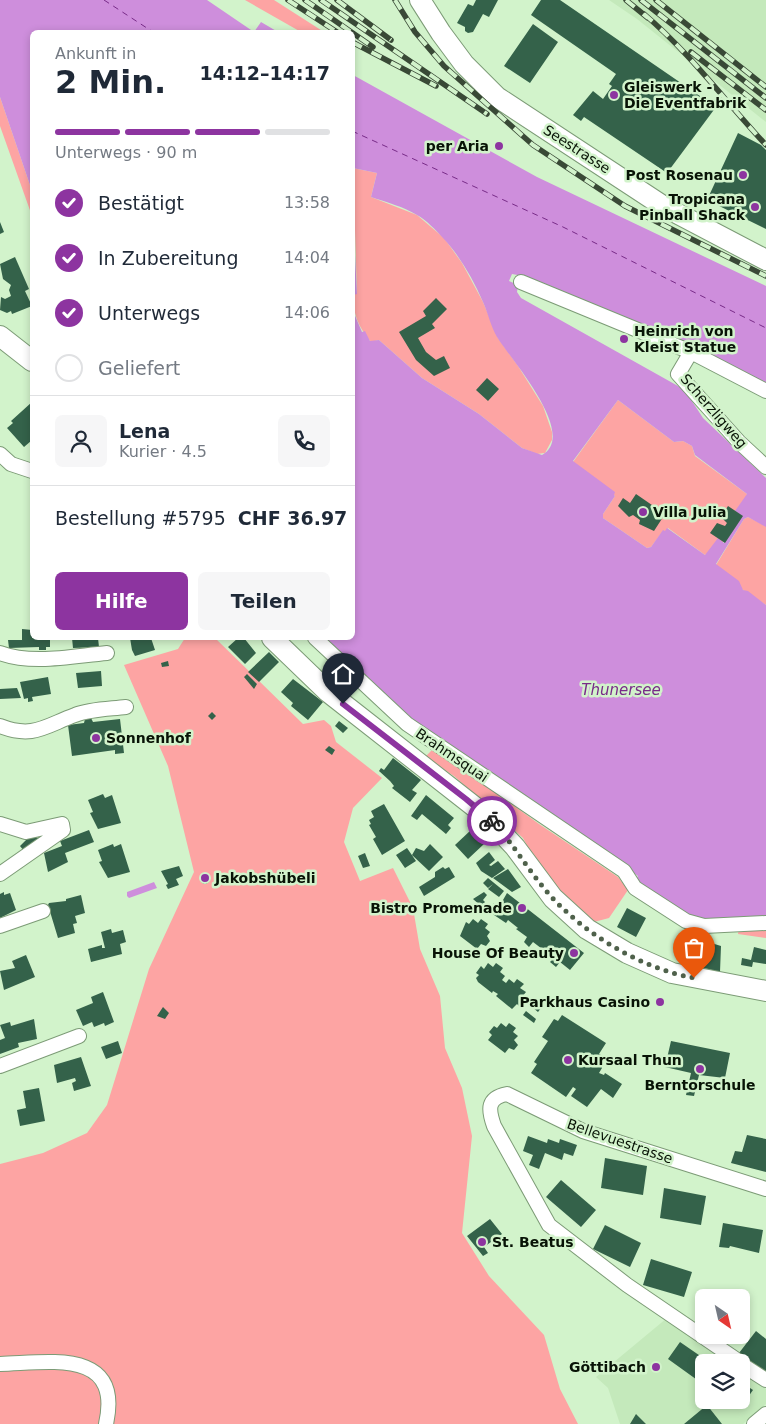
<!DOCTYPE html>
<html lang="de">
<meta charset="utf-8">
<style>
:root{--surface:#fff;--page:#f6f6f7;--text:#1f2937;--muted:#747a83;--line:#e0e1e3;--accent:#8d34a0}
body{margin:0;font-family:"DejaVu Sans",sans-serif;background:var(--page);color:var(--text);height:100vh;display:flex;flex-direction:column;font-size:19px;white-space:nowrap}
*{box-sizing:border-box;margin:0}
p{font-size:16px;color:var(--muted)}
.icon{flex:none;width:28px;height:28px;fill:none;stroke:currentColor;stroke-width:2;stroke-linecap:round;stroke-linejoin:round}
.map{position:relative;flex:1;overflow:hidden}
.sheet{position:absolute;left:30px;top:30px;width:325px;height:610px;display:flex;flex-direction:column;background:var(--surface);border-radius:8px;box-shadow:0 2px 8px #0003}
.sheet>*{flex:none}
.needle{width:32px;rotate:146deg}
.buttons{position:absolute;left:695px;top:1289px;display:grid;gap:10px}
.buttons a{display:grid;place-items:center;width:55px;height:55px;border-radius:8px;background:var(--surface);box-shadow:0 2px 8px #0003;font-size:25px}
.pin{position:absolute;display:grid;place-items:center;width:42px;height:42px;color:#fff;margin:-51px -21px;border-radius:50% 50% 50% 0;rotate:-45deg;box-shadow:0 0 5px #0007}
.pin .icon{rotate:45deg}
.courier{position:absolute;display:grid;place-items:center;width:50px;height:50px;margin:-25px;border:4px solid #8d34a0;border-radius:50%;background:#fff;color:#222;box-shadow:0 1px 6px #0007}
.summary em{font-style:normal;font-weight:700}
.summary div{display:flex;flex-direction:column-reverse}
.summary{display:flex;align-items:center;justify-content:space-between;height:85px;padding:0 25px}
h1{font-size:32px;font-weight:700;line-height:38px}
.bar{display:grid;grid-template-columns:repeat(4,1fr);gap:8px 5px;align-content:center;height:60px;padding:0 25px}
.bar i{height:6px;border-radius:4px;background:var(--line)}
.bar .active{background:var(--accent)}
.bar p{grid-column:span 4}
.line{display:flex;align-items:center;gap:12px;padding:0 25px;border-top:1px solid var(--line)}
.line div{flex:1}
.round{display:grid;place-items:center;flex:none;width:52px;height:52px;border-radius:8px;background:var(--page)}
ol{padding:0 25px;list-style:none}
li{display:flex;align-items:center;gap:15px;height:55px}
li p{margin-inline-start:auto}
li .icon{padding:5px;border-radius:50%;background:var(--accent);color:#fff;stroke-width:4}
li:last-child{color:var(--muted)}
li i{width:28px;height:28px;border:2px solid var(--line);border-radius:50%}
.primary-button{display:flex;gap:10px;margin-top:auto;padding:10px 25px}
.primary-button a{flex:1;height:58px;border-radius:8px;background:var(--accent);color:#fff;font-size:20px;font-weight:700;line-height:58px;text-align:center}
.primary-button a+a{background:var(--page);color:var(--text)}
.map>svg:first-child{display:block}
</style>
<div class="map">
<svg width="766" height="1424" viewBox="0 0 766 1424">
<rect width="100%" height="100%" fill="#d2f3cb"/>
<path fill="#c4e9bb" d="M609,0h157v122l-129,-103z
M667,1318l62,44h-25v38h37v-29l25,18v15l-23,20h-123l-12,-36 -12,-11z"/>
<path fill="#fda4a3" d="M245,0h29l50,32h-23z
M0,97l32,94v25l-32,-90z
M353,168l24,5 -6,24 46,18 27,23 18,25 21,39 15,36 20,28 25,40 9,26v8l-7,13 -8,1 -15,-6 -43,-34 -57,-36 -43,-38 -8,2c-13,-15 -18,-29 -18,-47l4,-2z
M618,400l56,42 9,-1 9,5 3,10 52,38c-6,30 -16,45 -42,61l-37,-27 -3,4 -2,-1 -12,16 -4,1 -44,-30v-4l12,-18 -42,-34z
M748,517l18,9v79l-23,-15 -27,-25 28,-46z
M185,638h30l88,86 21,-4 7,6 5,16 46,36 -29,30 -9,34 16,39 33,-13 20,40 7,41 20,47 5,52 17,40 10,48 -10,97 27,43 55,59 16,54 18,35h-578v-260l43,-11 44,-20 20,-28 42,-136 45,-97 -26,-106 -44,-101 54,-16z
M434,748l105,76 79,53 10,13 -19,28 -15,4 -26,-19 -28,-33 -17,-32 -69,-62 -29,-19z
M739,928h27v10l-28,-4z"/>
<path fill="#ce8edc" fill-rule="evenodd" d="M0,0h207l47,32 7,-10 17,10h-246v159l-32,-94z
M353,75l184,102 229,109v97l-75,-39 -168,-68 -11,-2 -3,7 9,4 -1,7 4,6 157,88 8,6 17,26 63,60v49l-18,-10 -4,2 -28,45 23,17 4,9 5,1 18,14v313l-73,2 -58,-39 3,-5 -202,-137 -29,-23 -85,-78h30l1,-327 9,21 3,-1 5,10 9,-1 43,38 57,36 43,34 20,7c37,-20 -33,-98 -45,-118 -6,-10 -9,-24 -14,-35 -10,-23 -23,-46 -40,-64 -7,-8 -17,-18 -26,-23 -13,-8 -31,-13 -46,-18l6,-24 -24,-5zM618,400l56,42 9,-1 9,5 3,9 52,39 -12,17 7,5 -18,27 -6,-5 -13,17 -38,-27 -2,3 -2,-1 -12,17 -4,1 -44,-30v-4l12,-18 -1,-1 1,-3 -42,-31z
M353,216l4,78 -4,1 -1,-79z
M154,882l3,6 -28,10 -2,-2v-4z"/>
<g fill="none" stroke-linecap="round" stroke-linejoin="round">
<path stroke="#782b88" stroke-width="1" stroke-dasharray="6 5" stroke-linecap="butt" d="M104,0l49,32
M352,131l211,96 203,101"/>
</g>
<path fill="#34624a" d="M476,0h22l-9,17 -6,-3 -10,18 -5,1 -3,-2v-4l-8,-4 11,-19 5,2z
M541,0h19l156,107 -49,66 -83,-56 -3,4 -8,-6 20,-24 10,8 9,-13 -3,-2 7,-10 -85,-59z
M533,24l25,18 -28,41 -26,-17z
M738,133l23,12 5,5v79l-59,-29z
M0,222l4,10 -4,2z
M15,257l14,32 -4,2 7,15 -20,8 -1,-3 -4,2 -7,-3 1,-13 4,2 6,-3 -2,-6 2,-5 -8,-6 -3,-15z
M436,298l11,11 -15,15 3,4 -17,10 8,14 10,8 8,-4 6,12 -16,8 -18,-16 -17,-28 27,-16 -3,-5z
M487,378l12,11 -11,12 -12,-11z
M32,402v41l-1,-2 -7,6 -17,-19 6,-5 -2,-2z
M636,494l29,20 -11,17 -15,-7 1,-4 -7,-5 -4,2 -11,-11 5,-8 7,5z
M728,506l15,10 -18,27 -15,-10 7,-10 8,3 2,-3 -6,-6z
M22,629l10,1v8h18v9h-4v3h-7v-3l-30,1 -1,-8h14z
M72,638h26l1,9 -26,1z
M130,638h21l4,12 -20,6 -3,-6z
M238,638l2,2 4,-2 12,15 -11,11 -17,-17z
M269,652l10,10 -20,20 -11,-10z
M168,661l1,5 -7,1 -1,-4z
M101,671l1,15 -24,2 -2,-15z
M247,674l10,10 -3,5 -10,-12z
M48,677l3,17 -19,3 1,4 -5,1v-4l-4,1 -4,-17z
M293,679l30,23 -15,18 -17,-14 2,-3 -12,-11z
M17,688l4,10 -21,1v-10z
M212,712l4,4 -4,4 -4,-4z
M91,718l2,4 27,-3 4,34 -9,1v-4l-43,6 -4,-31 16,-2 1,-4z
M339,721l9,7 -5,5 -8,-7z
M329,746l6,4 -3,5 -7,-5z
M393,758l28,22 -9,10 5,3 -7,9 -18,-14 2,-2 -4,-5 -11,-10 2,-3 3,2z
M103,794l2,4 7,-3 9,28 -23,6 -8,-16 3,-1 -5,-12z
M426,795l28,23 -6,7 3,3 -5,6 -24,-20 -5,6 -6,-4z
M384,804l21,37 -23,14 -9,-16 3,-2 -7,-12 2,-1 -2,-4 5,-3 -3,-6z
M477,828l9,9 -5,4 3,3 -16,15 -13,-14 16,-15 2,2z
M89,830l5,12 -29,11 3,9 -20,10 -4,-19 18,-7 -2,-5z
M30,836l9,2 -15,13 -4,-5z
M113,844l1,3 7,-3 9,28 -22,6 -9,-16 3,-1 -4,-11z
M430,844l13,13 -14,14 -17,-16 4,-7 8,3z
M407,848l9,13 -11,7 -9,-13z
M489,852l6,8 -6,5 2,1 7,-5 7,8 -13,9 -11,-7 -5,-8z
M365,853l5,13 -7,2 -5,-12z
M179,866l4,10 -7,3 3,6 -11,4 -2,-4 2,-1 -7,-13z
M443,867l2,2 4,-2 6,10 -31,19 -5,-9 16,-10v-5z
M508,869l13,18 -9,5 -19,-14z
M200 879a5 5 0 1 1 10 0a5 5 0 1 1-10 0Z
M488,878l16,13 -5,6 -11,-8 5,-5 -5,4 -5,-5z
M4,892v3l6,-2 6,17 -16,8v-24z
M484,892l3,3 -4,5 2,2 -4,4 -8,-7z
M507,893l77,60 -14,17 -10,-8 -4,5 -6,-5 4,-4 -21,-16 -4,5 -5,-5 3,-5 -11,-8 2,-1 -10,-8 -2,3 -18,-12 6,-8 5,4z
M81,895l4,18 -10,3 2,7 -4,1 2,9 -17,5 -10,-33 1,-2 17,-2v-2z
M627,908l19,10 -10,19 -19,-10z
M473,919l5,4 3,-4 7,5 -3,4 5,4 -3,4 3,5 -4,5 -5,-2 -4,5 -17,-13 6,-14 3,2z
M111,929l1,4 11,-3 3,12 -6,2 2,10 -31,8 -3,-13 14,-4v3h3l-4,-16z
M695,938l26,8 -1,26 -32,-8z
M754,947l12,3v14l-13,-2 -1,5 -11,-2 1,-7 9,2z
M26,955l9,22 -31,13 -4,-19 15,-3 -3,-7z
M488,963l5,4 3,-4 7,5 -3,4 5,4 -3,4 4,3 3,-4 5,4 3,-4 7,5 -4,4 6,4 -4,5 2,2 -5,7 -2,-2 -5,5 -16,-13 2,-2 -5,-3 -1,2 -14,-11 -2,-4 3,-3 -3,-2 5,-7 3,3z
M103,992l11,30 -9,4 -1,-3 -10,4 -2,-5 -9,4 -7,-16 17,-7 -2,-6z
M538,999l6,5 -6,8 -6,-5z
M163,1007l6,6 -4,6 -8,-3z
M526,1011l10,8 -2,4 -11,-8z
M562,1015l44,28 -7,11 4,2 -3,4 2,8 -3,5 5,2 1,-2 17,11 -9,14 -12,-9 -14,18 -16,-11 5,-7 -3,-2 -7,10 -35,-24 6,-9 -3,-2 14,-21 -6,-4 12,-18 4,2z
M34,1019l3,20 -19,4 1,4 -19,7v-14l5,-2 -5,-13 10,-3 1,4z
M501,1023l5,4 3,-4 7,5 -3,4 5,4 -4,4 4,5 -4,5 -5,-2 -4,5 -17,-13 4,-5 -3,-3 5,-6 3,2z
M118,1041l4,12 -16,6 -5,-12z
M671,1041l59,12 -5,25 -26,-3 -5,21 -8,-1 5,-22 -26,-6z
M81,1057l10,29 -17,5 -2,-8 4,-2 -1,-3 -18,5 -3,-18z
M39,1088l6,33 -25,5 -3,-16 9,-2 -3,-17z
M747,1135l19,4v33l-35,-9 4,-12 7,1z
M528,1136l19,7 1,-4 11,4 1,-4 17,6 -4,11 -9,-3 -2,7 -17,-7 -6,16 -10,-4 4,-10 -10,-4z
M605,1158l42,8 -4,29 -42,-7z
M561,1180l35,30 -15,17 -35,-30z
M664,1188l42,8 -5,29 -41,-7z
M490,1219l12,15 -18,13 4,6 -5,3 -16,-20z
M723,1223l40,7 -4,23 -29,-7 -1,2 -10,-1z
M605,1225l36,18 -11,24 -37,-18z
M651,1259l41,13 -8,25 -41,-12z
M700,1294l12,3 -8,1v28l-8,-2z
M756,1331l10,8v35l-27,-21z
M680,1342l29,20h-5v15l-4,5 -32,-23z
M741,1382l12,8 -12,17 -9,-7h9z
M707,1405l15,19h-38z
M636,1414l10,10h-16z"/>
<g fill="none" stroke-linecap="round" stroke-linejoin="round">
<defs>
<path id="street" d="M521,282l170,70 75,39
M691,352l-13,22 61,68 27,25
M0,454l11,10 21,7
M315,638l92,86 217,147 11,17 51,33 18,5 62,-3
M0,653c32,12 73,3 107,0
M0,726c33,13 45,0 75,-11 15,-6 34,-6 51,-8
M0,824l26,8 36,-8 1,6 -63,44
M0,926l43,-15
M0,1066l79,-30
M740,1362l-113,-77 -78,-60 -55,-99c-6,-17 -7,-28 13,-32l76,37 183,58
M0,1364c47,-1 123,-17 106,60
M741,1364l25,16
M754,1424l12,-10"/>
<path id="secondary" d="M420,0l21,33 23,31 33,33 166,109 103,54
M0,336l32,25
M272,638l56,54 157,123 30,32 38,51 34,31 40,24 45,20 94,18"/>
</defs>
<use href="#street" stroke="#7c9b76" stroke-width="16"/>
<use href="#secondary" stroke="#7c9b76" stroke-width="22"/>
<use href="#street" stroke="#fff" stroke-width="14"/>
<use href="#secondary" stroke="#fff" stroke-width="20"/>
<defs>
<path id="rail" d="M288,0l49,32
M305,0l68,47
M321,0l166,114
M337,0l54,40
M395,0l20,32 29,34 89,79 92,61 141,70
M626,0l22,18
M641,0l125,98
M656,0l110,87
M644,14c46,39 81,87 122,131
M352,42l84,44
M691,52l75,58"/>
</defs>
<use href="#rail" stroke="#394936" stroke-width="5.5"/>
<use href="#rail" stroke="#d2f3cb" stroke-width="4" stroke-dasharray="11" stroke-linecap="butt"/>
</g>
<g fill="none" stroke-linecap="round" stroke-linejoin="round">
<path stroke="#4f614b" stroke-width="5" stroke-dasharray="0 9" d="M492,821c21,22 36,49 56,72 36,41 92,75 146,85"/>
<path stroke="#8d34a0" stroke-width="6" d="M343,704l123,95 26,22"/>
</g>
<g fill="#8d34a0" stroke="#d2f3cb" stroke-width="2">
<circle cx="614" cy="95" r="5"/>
<circle cx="499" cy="146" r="5"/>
<circle cx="743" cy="175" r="5"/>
<circle cx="755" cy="207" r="5"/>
<circle cx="624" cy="339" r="5"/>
<circle cx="643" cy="512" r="5"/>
<circle cx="96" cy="738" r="5"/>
<circle cx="205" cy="878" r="5"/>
<circle cx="522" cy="908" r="5"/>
<circle cx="574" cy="953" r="5"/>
<circle cx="660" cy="1002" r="5"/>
<circle cx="568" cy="1060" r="5"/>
<circle cx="700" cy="1069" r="5"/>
<circle cx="482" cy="1242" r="5"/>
<circle cx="656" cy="1367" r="5"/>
</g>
<g text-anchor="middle" stroke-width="5" stroke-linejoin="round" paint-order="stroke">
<g font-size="14" font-weight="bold" fill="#081306" stroke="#d2f3cb" text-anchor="start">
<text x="624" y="92">Gleiswerk -<tspan x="624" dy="16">Die Eventfabrik</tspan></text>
<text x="489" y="151" text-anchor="end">per Aria</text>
<text x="733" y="180" text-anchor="end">Post Rosenau</text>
<text x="745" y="204" text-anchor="end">Tropicana<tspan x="745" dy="16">Pinball Shack</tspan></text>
<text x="634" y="336">Heinrich von<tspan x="634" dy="16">Kleist Statue</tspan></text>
<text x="653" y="517">Villa Julia</text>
<text x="106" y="743">Sonnenhof</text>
<text x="215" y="883">Jakobshübeli</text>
<text x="512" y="913" text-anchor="end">Bistro Promenade</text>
<text x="564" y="958" text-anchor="end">House Of Beauty</text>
<text x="650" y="1007" text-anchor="end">Parkhaus Casino</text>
<text x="578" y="1065">Kursaal Thun</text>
<text x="700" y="1090" text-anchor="middle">Berntorschule</text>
<text x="492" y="1247">St. Beatus</text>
<text x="646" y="1372" text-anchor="end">Göttibach</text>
</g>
<g font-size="14" fill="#081306" stroke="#d2f3cb">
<text transform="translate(577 149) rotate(33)" y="5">Seestrasse</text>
<text transform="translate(714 411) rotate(49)" y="5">Scherzligweg</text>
<text transform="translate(452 755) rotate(34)" y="5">Brahmsquai</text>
<text transform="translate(620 1141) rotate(19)" y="5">Bellevuestrasse</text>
</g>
<g font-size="15" font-style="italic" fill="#782b88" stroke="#d2f3cb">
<text x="621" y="695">Thunersee</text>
</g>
</g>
</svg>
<div class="buttons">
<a><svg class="needle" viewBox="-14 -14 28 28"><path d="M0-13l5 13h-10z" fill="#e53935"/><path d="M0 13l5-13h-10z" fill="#747a83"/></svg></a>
<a><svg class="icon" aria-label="layers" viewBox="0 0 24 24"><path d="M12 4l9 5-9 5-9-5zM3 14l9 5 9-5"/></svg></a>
</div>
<div class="pin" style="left:694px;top:978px;background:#ea580c"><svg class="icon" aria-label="bag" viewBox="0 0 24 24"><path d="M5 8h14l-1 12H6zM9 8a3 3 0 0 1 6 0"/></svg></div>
<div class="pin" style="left:343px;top:704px;background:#1f2937"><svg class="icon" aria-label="home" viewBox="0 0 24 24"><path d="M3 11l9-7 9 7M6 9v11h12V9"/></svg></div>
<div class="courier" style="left:492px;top:821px"><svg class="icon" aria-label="bike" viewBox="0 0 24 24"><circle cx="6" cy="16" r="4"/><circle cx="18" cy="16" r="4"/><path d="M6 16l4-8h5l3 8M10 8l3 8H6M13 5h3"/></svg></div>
<section class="sheet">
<div class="summary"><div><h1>2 Min.</h1><p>Ankunft in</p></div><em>14:12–14:17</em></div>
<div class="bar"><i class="active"></i><i class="active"></i><i class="active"></i><i></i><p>Unterwegs · 90 m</p></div>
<ol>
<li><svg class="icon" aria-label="check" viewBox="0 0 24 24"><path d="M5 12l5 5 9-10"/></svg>Bestätigt<p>13:58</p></li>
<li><svg class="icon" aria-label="check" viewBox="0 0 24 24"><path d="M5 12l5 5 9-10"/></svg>In Zubereitung<p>14:04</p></li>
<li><svg class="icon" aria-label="check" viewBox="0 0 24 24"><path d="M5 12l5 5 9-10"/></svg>Unterwegs<p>14:06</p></li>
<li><i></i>Geliefert</li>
</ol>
<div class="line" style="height:90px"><a class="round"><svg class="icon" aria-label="person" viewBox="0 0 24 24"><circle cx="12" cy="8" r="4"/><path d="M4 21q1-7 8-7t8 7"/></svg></a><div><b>Lena</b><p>Kurier · 4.5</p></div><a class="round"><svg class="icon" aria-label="phone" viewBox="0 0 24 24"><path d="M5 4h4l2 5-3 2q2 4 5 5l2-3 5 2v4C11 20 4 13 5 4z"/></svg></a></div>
<div class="line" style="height:65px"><div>Bestellung #5795</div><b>CHF 36.97</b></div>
<div class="primary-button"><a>Hilfe</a><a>Teilen</a></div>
</section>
</div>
